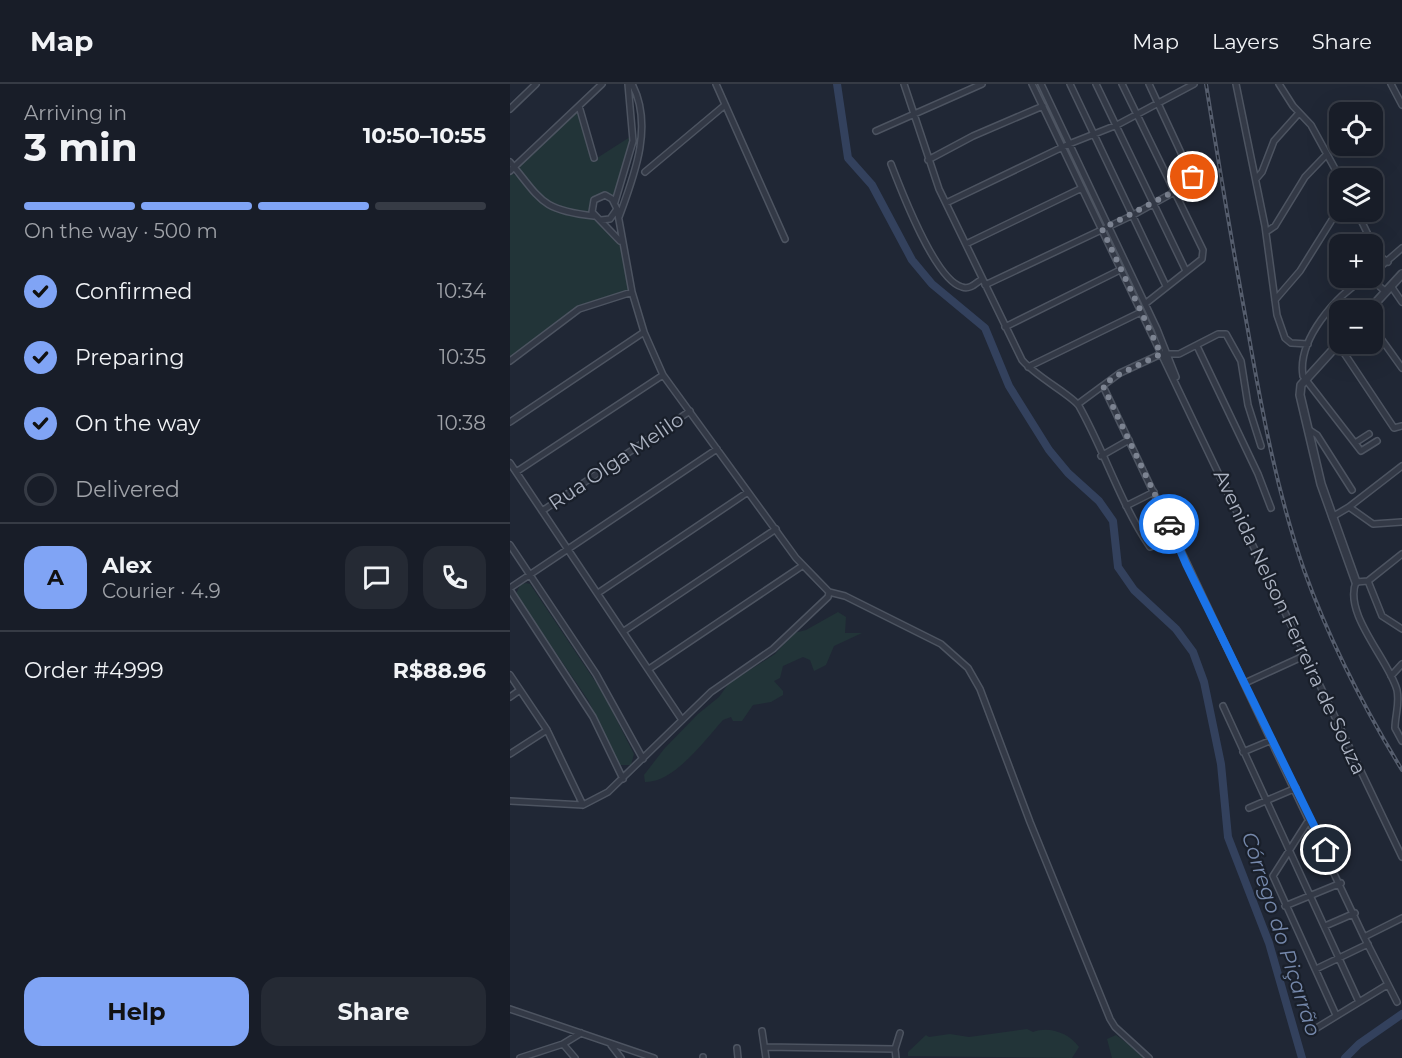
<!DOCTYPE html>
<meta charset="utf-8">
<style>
:root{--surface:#181d28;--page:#252a34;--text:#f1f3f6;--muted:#9fa2a8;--line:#363b45;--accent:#80a4f5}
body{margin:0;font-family:Montserrat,sans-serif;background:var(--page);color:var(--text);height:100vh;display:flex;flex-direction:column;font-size:22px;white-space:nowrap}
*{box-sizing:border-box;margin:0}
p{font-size:20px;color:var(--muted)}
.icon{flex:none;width:33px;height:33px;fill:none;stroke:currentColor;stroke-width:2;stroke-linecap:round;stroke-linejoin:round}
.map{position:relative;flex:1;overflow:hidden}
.side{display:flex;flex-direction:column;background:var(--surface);width:510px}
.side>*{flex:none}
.tools{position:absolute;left:819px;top:18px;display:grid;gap:12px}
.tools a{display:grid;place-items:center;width:54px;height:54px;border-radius:12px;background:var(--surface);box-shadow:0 6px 24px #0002,0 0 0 2px var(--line);font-size:30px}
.pin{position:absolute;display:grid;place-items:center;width:51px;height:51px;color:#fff;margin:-26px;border:3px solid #fff;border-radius:50%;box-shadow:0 2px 6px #0007}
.courier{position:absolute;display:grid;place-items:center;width:60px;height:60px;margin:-30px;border:4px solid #1a73e8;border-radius:50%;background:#fff;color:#222;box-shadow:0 2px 8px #0007}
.summary em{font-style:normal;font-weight:700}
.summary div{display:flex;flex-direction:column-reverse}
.summary{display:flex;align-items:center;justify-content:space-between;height:102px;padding:0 24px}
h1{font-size:39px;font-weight:700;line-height:45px}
.bar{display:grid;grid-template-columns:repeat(4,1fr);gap:9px 6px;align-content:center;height:72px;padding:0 24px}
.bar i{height:8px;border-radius:4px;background:var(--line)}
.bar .active{background:var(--accent)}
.bar p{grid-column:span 4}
.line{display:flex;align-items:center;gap:15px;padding:0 24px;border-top:2px solid var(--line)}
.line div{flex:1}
.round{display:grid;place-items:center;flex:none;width:63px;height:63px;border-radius:18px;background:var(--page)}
ol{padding:0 24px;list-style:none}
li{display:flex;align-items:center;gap:18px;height:66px}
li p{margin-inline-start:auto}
li .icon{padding:6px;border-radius:50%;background:var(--accent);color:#111;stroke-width:4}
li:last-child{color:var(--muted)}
li i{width:33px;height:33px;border:3px solid var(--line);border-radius:50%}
.button{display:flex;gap:12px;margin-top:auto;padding:12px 24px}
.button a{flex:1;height:69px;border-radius:18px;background:var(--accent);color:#111;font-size:24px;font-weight:700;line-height:69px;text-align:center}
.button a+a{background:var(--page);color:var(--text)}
header{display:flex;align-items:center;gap:36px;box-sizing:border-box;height:84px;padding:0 30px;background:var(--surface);border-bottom:2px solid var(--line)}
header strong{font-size:28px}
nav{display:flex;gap:33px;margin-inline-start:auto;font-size:21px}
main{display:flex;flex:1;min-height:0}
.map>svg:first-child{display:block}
</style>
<header>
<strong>Map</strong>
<nav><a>Map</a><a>Layers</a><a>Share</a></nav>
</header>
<main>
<section class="side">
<div class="summary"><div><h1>3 min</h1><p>Arriving in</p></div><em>10:50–10:55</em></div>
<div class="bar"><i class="active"></i><i class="active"></i><i class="active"></i><i></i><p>On the way · 500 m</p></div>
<ol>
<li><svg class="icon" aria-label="check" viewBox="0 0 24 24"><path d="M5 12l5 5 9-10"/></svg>Confirmed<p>10:34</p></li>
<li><svg class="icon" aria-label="check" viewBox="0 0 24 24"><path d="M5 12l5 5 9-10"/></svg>Preparing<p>10:35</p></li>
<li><svg class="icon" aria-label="check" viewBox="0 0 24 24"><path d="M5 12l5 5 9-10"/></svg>On the way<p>10:38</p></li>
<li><i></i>Delivered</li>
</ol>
<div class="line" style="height:108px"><b class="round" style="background:var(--accent);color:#111">A</b><div><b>Alex</b><p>Courier · 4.9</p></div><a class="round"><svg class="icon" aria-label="chat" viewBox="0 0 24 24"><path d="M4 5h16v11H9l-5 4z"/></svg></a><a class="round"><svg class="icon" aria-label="phone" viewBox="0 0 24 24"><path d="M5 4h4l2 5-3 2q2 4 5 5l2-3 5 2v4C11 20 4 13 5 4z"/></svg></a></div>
<div class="line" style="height:78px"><div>Order #4999</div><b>R$88.96</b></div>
<div class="button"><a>Help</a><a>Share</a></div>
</section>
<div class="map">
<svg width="892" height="974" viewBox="0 0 892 974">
<rect width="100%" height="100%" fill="#202735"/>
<path fill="#223438" d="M69,22l15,54 39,-25 -18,66 -6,-5 -14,3 -3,13 -31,-2 33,6 27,26 11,50 -43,12 -79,57v-189l14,9 -10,-14z
M16,499l4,1 73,109 31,61 -3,11h-11l-32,-65 -72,-106 4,-9z
M328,528l8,5 -1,16h17l-28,13 -8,19 -12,6 -4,-11 -7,-3 -20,9 -3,12 -6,3 9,10v4l-12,7 -18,3 -11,16h-9l-2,-4 -8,3c-18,20 -49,63 -78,62l-1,-7 20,-26 34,-35 21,-17 10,-14 46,-29 19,-21 12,-3z
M517,945l6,3c16,-6 36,1 46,15l-7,11 -164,-2v-4l18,-17 3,2 21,-3 19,3z
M606,951l31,23h-35l-5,-19z"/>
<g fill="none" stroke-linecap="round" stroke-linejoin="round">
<path stroke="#33415d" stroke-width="8" d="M327,0l11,74 24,27 40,75 20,24 53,44 24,58 40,64 19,23 31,28 14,20 5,46 16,23 42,39 17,23 11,30 17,82 7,73 41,106 33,115
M835,974l14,-14 43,-30"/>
<defs>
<path id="minor" d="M206,0l69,155
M394,0l35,105 83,171c13,16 51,36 57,46 26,46 41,97 71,141l25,-10
M522,0l370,773
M531,0l116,245 19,48
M560,0l96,202
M586,0l90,187
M612,0l81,166 -1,9 -57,45
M726,0l29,142 12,89 8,23 6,5 17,1
M769,0l14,22 18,19 29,53
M881,0l11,21
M69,22l15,52
M0,25l26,-25
M366,47l106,-47
M418,76l45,-24 70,-30
M0,78c32,39 31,48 84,54
M381,80c10,26 44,116 71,123 8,3 14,-4 20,-8
M0,87l92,-87
M135,88l80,-67
M746,95l6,-7 12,-31 25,-28
M105,118l18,-61 -5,-57
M436,119l123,-59 48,-19 77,-41
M107,125l15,83 12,40 19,43 133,183 33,34
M847,128l21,43 10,7
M109,133c15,-41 35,-91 13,-133
M91,136l9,-1 7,-10 -5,-10 -7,-4 -11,5 -2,12 28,29
M756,148l9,-6 30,-49 22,-23
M456,160l116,-56
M862,190l30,-26
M856,194c-30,17 -69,62 -63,98l58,75 16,-10
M860,194l16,14
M475,201l148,-70 61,-34 -45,-97
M881,202l11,16
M765,216l25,-29 40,-64
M862,242l30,42
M495,243l115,-57
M828,260l56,84 8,-2
M687,262l61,128 13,34
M0,277l69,-52 53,-17
M518,283l113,-55
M593,302l261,551 38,-19
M568,320l42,-31 41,-19h18l39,-20h8l15,27 7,44 13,41
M0,338l134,-90
M798,345l9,6 35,55
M845,359l14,-9
M591,372l28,-16
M0,379l172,257
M6,388l147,-97
M616,422l28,-14
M839,423l24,17 29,-2
M32,427l148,-100
M822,433l17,-10 53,-41
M0,461l86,129 47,85
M892,470l-34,27 -12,1c-13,32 33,78 41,108 3,14 -2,25 -2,38l7,13
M858,497l14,35 20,13
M0,504l207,-139
M0,506l83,127 30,62
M319,508l16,4 96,48 27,24 12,21 50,133 80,197 5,8 34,31
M88,509l150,-101
M114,547l152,-102
M139,585l153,-103
M0,591l37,55 36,75
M881,592l11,-12
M735,599l61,-28
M0,613l10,-7
M713,622l136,296
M733,668l29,-12
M0,670l37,-24
M0,717l73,4 25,-13 103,-100 62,-43 55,-52 1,-5
M739,724l47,-20
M800,734l-37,58 63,139
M775,822l56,-23
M815,842l30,-13
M854,853l33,65
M806,885l52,-25
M0,925l144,49
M805,945l72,-44
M252,947l4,27
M53,960l12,14
M101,961l10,13
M255,963l130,2
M227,964l1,10
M193,973v1
M10,974l43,-14 18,-11
M386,974l-1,-9 5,-16"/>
<path id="tertiary" d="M859,226l33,-36
M830,258l-39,43 -1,10 21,89 35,98"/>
</defs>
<use href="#minor" stroke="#4d5461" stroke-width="8"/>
<use href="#tertiary" stroke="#4d5461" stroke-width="10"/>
<use href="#minor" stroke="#333946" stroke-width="5"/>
<use href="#tertiary" stroke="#333946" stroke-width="7"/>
<defs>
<path id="rail" d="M696,0c13,82 27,165 42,247 14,81 29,161 56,239 25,70 59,136 98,200"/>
</defs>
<use href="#rail" stroke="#555d6d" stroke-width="4"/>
<use href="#rail" stroke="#191f2a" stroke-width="1.5" stroke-dasharray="4.5" stroke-linecap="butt"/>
</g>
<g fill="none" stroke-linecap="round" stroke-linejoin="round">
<path stroke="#7c8391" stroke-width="6" stroke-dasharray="0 10.8" d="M659,440l-66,-138 11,-9 47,-23 -59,-125 92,-48 -1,-4"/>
<path stroke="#1a73e8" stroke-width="8" d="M659,440l17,40 140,286"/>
</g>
<g text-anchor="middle" stroke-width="4.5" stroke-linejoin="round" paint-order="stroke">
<g font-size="20" fill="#adb4c3" stroke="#191f2a">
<text transform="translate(106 377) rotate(-34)" y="7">Rua Olga Melilo</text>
<text transform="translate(780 538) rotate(65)" y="7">Avenida Nelson Ferreira de Souza</text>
</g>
<g font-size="21" font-style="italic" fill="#7588ab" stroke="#191f2a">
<text transform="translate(771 850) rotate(72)" y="7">Córrego do Piçarrão</text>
</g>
</g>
</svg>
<div class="tools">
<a><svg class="icon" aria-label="locate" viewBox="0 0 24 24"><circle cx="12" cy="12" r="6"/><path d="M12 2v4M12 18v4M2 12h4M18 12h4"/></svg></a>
<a><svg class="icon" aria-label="layers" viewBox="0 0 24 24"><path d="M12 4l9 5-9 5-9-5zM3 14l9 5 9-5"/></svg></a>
<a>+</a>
<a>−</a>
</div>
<div class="pin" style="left:683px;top:93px;background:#ea580c"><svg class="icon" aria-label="bag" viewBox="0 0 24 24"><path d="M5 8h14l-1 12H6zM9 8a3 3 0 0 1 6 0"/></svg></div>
<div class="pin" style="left:816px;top:766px;background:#1f2937"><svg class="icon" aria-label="home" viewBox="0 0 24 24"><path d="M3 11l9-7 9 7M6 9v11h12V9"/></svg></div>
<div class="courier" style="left:659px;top:440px"><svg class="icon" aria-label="car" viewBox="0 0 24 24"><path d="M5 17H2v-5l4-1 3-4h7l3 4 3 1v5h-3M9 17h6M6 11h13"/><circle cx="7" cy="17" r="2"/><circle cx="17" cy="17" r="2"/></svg></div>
</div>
</main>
